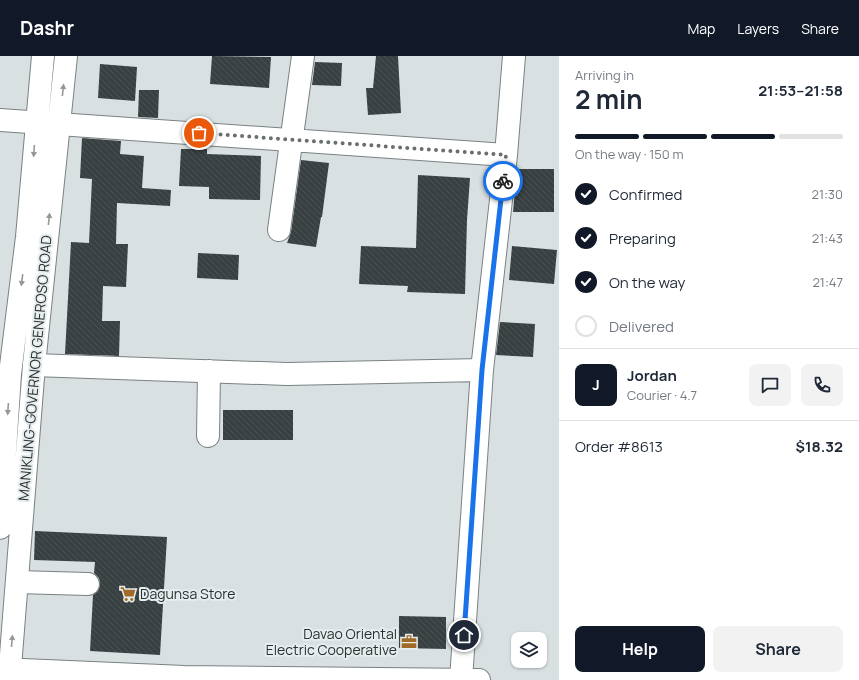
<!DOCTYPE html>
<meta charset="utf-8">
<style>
:root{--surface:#fff;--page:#f2f2f3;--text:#1f2937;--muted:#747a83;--line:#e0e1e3;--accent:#111827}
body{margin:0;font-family:Manrope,sans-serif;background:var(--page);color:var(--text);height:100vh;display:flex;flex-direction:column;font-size:15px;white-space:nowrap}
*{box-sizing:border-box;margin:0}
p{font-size:13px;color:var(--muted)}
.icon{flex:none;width:22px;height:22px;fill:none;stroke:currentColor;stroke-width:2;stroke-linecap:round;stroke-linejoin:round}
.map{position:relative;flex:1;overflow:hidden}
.details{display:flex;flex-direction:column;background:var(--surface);width:300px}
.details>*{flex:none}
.fabs{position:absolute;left:511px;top:576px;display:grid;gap:8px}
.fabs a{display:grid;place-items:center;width:36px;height:36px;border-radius:8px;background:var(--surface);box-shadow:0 1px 3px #0004;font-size:20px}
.pin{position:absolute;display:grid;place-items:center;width:34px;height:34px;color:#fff;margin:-17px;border:2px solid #fff;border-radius:50%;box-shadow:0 1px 4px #0007}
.courier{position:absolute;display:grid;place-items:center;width:40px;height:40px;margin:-20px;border:3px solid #1a73e8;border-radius:50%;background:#fff;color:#222;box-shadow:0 1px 5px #0007}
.headline em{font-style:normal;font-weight:700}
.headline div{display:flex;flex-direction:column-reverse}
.headline{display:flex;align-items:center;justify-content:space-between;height:68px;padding:0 16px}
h1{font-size:26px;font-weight:700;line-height:30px}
.bar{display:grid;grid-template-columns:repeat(4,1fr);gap:6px 4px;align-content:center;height:48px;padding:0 16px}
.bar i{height:5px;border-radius:3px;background:var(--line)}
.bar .on{background:var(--accent)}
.bar p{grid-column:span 4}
.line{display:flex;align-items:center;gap:10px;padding:0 16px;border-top:1px solid var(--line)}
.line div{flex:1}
.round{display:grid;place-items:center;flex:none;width:42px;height:42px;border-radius:8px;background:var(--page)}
ol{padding:0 16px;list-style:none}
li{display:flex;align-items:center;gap:12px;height:44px}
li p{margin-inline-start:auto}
li .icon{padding:4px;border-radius:50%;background:var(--accent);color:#fff;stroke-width:4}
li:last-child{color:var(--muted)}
li i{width:22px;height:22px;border:2px solid var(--line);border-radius:50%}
.button{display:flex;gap:8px;margin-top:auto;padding:8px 16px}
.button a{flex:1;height:46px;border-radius:8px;background:var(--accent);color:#fff;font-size:16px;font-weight:700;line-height:46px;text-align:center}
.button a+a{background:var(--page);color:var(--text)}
header{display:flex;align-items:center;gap:24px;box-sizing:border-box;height:56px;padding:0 20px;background:var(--accent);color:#fff}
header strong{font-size:19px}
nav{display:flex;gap:22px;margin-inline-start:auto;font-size:14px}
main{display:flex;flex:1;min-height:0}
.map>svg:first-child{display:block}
</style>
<header>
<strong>Dashr</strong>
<nav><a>Map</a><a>Layers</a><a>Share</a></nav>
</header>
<main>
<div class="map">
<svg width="559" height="624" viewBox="0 0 559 624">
<defs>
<pattern id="building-back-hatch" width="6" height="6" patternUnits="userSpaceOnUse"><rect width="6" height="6" fill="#394042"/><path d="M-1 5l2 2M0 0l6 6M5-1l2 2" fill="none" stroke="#4d5355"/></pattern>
</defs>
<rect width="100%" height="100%" fill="#d8e0e2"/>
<path fill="url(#building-back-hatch)" d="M212,0l59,1 -2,31 -59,-4z
M376,0h22l3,57 -33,2 -2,-27h7z
M315,6l27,1 -1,23 -29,-1z
M100,8l37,3 -2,34 -37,-3z
M139,34h20l-1,28 -20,-1z
M82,82l39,3 -1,13 24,2 -2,32 29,2 -1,16 -53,-3 -1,41h12l-2,43 -23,-1 -1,35h18l-1,35 -54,-2 6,-112 18,1 3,-64 -12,-1z
M181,93h26v5l54,2 -1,44 -51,-1v-12l-30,-1z
M301,104l28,3 -7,54h-1l-5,30 -29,-4 4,-11z
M517,113h37v43h-41z
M418,119l52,3 -3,42 -2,74 -58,-2 1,-6 -49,-2 2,-38 55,2z
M512,190l45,4 -3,34 -45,-4z
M198,197l41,2 -1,25 -41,-2z
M500,266l35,2 -2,33 -37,-2z
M223,354h70v30h-70z
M35,475l132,6 -7,118 -70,-4 3,-56 5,-4 2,-6 -1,-7 -5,-5 1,-11 -61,-2z
M399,560l47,1v32l-47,-1z"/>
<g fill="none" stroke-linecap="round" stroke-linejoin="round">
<defs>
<path id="minor" d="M0,64l506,35
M279,174l24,-174
M34,309l253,9 195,-4
M208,380l1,-65
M17,526l71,2
M0,613l184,8 295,3
M461,624l21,-310 24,-215 8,-99"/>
<path id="major" d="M0,472l10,-154 17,-137 16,-181
M9,624l25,-315 32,-309"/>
</defs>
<use href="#minor" stroke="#7a8183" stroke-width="24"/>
<use href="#major" stroke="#7a8183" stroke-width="24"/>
<use href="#minor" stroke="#fff" stroke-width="22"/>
<use href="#major" stroke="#fff" stroke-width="22"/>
</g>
<defs><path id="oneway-solid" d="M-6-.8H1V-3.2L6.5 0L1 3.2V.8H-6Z"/></defs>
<g fill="#969898">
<use href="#oneway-solid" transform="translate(63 34) rotate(-84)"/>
<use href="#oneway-solid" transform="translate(34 95) rotate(94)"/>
<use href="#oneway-solid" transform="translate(49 163) rotate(-84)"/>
<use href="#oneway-solid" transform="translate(22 224) rotate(97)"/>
<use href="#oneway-solid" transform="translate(8 353) rotate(94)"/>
<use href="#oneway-solid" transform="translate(12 585) rotate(-85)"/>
</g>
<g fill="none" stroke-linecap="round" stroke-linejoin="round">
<path stroke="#696e6f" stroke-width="4" stroke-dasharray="0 7.2" d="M199,77l307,22 -3,26"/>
<path stroke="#1a73e8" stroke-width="5" d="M464,579l18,-265 21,-189"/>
</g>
<defs>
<symbol id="supermarket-bare" viewBox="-9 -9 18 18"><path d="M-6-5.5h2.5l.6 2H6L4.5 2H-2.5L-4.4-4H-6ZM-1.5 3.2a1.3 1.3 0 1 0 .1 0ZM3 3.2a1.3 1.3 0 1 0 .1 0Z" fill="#a16a26" stroke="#e5edef" stroke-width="2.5" paint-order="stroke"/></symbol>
<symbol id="office-bare" viewBox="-9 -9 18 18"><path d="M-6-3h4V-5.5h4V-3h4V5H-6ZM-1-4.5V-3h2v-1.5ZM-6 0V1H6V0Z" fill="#a16a26" stroke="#e5edef" stroke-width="2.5" paint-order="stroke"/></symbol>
</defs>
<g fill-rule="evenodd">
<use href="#supermarket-bare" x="117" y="527" width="22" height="22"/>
<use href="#office-bare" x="398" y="575" width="22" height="22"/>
</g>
<g text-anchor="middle" stroke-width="4" stroke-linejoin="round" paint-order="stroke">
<g font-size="14" fill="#2d3031" stroke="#e5edef">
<text transform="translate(35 312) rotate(-85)" y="5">MANIKLING-GOVERNOR GENEROSO ROAD</text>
</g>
<g font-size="14" fill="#2d3031" stroke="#e5edef" text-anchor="start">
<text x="140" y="543">Dagunsa Store</text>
<text x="397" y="583" text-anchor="end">Davao Oriental<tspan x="397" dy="16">Electric Cooperative</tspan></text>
</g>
</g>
</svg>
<div class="fabs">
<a><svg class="icon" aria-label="layers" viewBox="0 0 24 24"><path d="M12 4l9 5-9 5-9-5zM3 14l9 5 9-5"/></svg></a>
</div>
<div class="pin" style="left:199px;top:77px;background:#ea580c"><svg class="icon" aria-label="bag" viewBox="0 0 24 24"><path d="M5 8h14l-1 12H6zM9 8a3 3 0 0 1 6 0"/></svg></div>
<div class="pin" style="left:464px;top:579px;background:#1f2937"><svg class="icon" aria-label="home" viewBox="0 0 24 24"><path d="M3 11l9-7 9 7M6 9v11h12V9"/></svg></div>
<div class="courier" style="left:503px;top:125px"><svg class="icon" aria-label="bike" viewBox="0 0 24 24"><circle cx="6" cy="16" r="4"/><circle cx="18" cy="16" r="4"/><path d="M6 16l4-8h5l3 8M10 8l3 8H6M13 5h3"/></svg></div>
</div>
<section class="details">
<div class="headline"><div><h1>2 min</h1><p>Arriving in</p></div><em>21:53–21:58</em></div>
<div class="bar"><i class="on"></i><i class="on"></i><i class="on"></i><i></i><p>On the way · 150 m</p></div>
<ol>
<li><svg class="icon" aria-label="check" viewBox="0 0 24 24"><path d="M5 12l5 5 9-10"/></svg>Confirmed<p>21:30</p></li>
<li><svg class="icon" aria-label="check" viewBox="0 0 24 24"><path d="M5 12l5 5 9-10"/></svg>Preparing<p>21:43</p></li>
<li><svg class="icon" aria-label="check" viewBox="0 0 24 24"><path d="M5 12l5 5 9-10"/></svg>On the way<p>21:47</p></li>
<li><i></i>Delivered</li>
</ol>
<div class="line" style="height:72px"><b class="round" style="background:var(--accent);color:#fff">J</b><div><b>Jordan</b><p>Courier · 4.7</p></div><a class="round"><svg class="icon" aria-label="chat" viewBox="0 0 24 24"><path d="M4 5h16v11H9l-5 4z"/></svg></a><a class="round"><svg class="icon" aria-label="phone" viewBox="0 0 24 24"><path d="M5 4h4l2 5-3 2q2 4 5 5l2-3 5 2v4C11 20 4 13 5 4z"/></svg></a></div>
<div class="line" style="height:52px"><div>Order #8613</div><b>$18.32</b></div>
<div class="button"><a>Help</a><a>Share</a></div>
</section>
</main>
